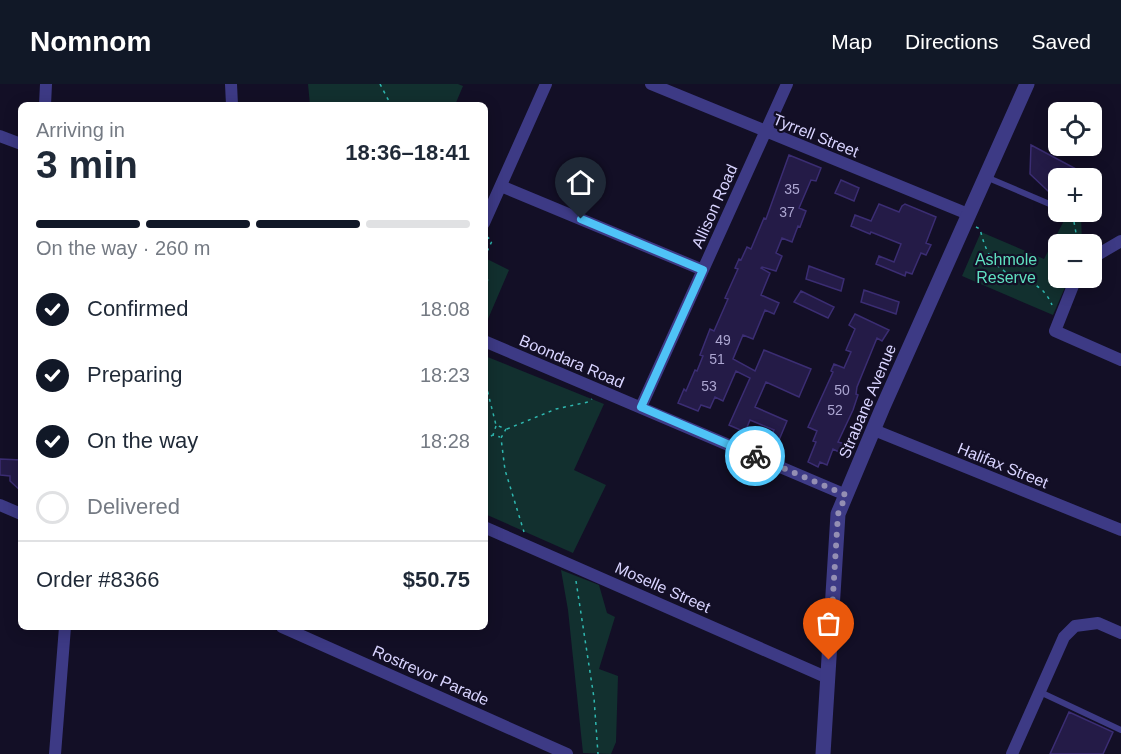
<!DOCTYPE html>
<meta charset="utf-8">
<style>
:root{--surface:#fff;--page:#f2f2f3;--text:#1f2937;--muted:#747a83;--line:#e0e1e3;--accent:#111827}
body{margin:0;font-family:Arial,sans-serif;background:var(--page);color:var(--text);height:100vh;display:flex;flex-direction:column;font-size:22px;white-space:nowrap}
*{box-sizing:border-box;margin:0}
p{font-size:20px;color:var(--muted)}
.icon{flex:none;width:33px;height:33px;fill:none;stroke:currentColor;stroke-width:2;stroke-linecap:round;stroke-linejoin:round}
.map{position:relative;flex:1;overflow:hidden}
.sheet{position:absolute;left:18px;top:18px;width:470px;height:528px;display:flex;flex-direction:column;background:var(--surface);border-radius:9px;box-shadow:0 3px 15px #0003}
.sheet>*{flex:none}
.fabs{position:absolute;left:1048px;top:18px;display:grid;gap:12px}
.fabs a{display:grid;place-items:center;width:54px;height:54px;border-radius:9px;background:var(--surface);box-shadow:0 3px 15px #0003;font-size:30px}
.pin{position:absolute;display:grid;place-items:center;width:51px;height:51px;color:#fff;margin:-62px -26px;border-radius:50% 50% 50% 0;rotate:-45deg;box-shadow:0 0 6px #0007}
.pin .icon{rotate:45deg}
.courier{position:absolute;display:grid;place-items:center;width:60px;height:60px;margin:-30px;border:4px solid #4fc3f7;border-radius:50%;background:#fff;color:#222;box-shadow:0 2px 8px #0007}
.summary em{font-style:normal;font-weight:800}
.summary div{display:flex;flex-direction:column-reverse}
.summary{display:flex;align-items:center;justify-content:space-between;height:102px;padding:0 18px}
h1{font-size:39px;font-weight:800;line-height:45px}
.bar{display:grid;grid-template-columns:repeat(4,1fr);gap:9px 6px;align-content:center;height:72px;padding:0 18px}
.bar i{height:8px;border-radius:4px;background:var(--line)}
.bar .on{background:var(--accent)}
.bar p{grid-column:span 4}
.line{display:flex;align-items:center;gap:15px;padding:0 18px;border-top:2px solid var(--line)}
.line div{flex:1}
ol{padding:0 18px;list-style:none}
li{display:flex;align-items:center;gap:18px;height:66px}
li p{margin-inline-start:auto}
li .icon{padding:6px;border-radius:50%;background:var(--accent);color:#fff;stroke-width:4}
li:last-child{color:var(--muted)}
li i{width:33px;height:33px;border:3px solid var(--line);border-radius:50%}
header{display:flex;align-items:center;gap:36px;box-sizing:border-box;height:84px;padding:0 30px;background:var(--accent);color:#fff}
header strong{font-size:28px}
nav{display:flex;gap:33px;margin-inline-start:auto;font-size:21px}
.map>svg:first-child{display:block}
</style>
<header>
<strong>Nomnom</strong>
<nav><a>Map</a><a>Directions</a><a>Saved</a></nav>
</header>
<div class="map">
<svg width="1121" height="670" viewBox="0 0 1121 670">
<rect width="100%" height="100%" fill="#130f26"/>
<path fill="#12302f" d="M308,0h150l5,2 -8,19h-145z
M1068,129l13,2 1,29h-23v34h10l-16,37 -91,-39 19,-44 63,27z
M485,174l24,12 -24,56z
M485,272l119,48 -30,66 32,15 -33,68 -88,-39z
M561,486l38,15 8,28 8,4 -16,52 19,7 -2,66 -5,12 -28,-1 -15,-143z"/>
<path fill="#241b47" stroke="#3b2d73" stroke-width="1.5" d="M1031,61l47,25 -6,8h-13v12l-11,1 -18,-17z
M789,71l32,13 -5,13 -5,-1 -12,28 7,3 -6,16 -2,-1 -6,16 -10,-4 -6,15 6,3 -6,15 -14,-4 -1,1 9,5 -9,22 18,8 -5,11 -9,-4 -12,29 -10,-4 -10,24 22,12 9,-21 47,19 -12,28 -33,-15 -11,25 32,14 -8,19 -8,-4 3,-6 -24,-10 -5,12 -16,-7 21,-47 -14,-7 -13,30 -8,-4 -5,11 -9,-3 -3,6 -20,-8 6,-14 2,2 9,-21 2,1 6,-15 -3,-1 10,-26 4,2 14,-32 -3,-1 13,-29 -3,-1 4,-9 2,1 6,-13 4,2 13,-31 2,1z
M841,96l18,8 -5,13 -19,-8z
M879,120l20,8 3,-6 3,-2 31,13 -10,26 5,2 -5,10 -5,-2 -9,21 -6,-2 -1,4 -29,-12 3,-8 15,6 7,-18 -30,-12 -1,2 -19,-8 4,-11 16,6z
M809,182l35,13 -3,12 -35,-12z
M864,206l35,12 -3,12 -35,-12z
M801,207l33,16 -6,11 -34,-16z
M855,230l34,16 -7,11 -5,-3 -20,49 -1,7 2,1 -5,15 -15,32 7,2 -4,9 -8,-4 -6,16 -7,-3 -2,5 -10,-5 8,-20 -3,-1 4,-10 -9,-4 25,-55 -2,-1 3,-7 10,4 7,-16 -5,-2 9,-21 -6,-4z
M0,375l21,1v31l-11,-10v-5l-10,-1z
M1069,628l44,20 -10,22h-53z"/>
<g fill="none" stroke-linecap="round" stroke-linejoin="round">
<path stroke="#2fb8b0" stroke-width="1.5" stroke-dasharray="3 4.5" stroke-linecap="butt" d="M380,0l11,21
M1074,138l4,22
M976,143l4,2c4,16 9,31 23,41 18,15 37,7 49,35
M484,174l8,-17 -7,-6
M484,181l4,12 -4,25
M484,293l12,48 10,4 -5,9 4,32 19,62
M496,342l-3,9 7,2
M507,345l49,-20 32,-7 4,-3
M484,355l9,-4
M576,497l18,117 4,56"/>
<path stroke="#3d3a85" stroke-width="6" d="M986,93l73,31
M1067,128l6,2 2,-2
M1040,608l81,38"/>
<path stroke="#3d3a85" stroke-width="12" d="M231,0l1,21
M651,0l317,130
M45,21l1,-21
M0,52l21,8
M501,102l202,84
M484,139l62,-139
M1092,174l29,-17
M1076,194l-21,53 66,29
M484,257l362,154
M641,323l146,-323
M874,346l247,100
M0,421l21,9
M484,443l344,151
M282,543l285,127
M55,670l10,-127
M1012,670l52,-117 11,-11 23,-3 23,10"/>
<path stroke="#3d3a85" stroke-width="15" d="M823,670l15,-240 44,-105 145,-325"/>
</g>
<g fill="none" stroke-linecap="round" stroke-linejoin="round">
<path stroke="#948fb3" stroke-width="6" stroke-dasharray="0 10.8" d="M755,372l91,39 -8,19 -9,146"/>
<path stroke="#4fc3f7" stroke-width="8" d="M581,135l122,51 -62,137 114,49"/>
</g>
<g text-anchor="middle" stroke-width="4.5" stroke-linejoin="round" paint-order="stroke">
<g font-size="14" fill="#aca6d1">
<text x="792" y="110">35</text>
<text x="787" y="133">37</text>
<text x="723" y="261">49</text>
<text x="717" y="280">51</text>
<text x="709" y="307">53</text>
<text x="842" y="311">50</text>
<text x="835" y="331">52</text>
</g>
<g font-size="16" fill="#d9d4ff" stroke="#130f26">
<text transform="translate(816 51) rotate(22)" y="6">Tyrrell Street</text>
<text transform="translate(714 122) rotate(-66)" y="6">Allison Road</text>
<text transform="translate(572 277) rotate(23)" y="6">Boondara Road</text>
<text transform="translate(867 317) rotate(-67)" y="6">Strabane Avenue</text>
<text transform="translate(1003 381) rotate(22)" y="6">Halifax Street</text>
<text transform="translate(663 503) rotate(24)" y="6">Moselle Street</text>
<text transform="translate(431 591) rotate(24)" y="6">Rostrevor Parade</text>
</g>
<g font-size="16" fill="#5fe0c0" stroke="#130f26">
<text x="1006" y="181">Ashmole<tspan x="1006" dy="18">Reserve</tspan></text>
</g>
</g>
</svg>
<div class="fabs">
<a><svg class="icon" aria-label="locate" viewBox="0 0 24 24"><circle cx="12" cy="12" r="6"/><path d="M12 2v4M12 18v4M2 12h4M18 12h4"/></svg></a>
<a>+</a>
<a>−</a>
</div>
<div class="pin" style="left:829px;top:576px;background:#ea580c"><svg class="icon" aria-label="bag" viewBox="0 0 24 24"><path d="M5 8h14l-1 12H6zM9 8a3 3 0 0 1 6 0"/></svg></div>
<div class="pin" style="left:581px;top:135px;background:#1f2937"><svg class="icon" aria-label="home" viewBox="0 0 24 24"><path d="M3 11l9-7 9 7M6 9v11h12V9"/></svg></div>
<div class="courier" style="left:755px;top:372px"><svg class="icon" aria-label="bike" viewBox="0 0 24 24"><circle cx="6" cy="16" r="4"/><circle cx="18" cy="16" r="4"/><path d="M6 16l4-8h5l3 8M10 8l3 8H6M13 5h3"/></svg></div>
<section class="sheet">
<div class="summary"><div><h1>3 min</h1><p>Arriving in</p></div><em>18:36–18:41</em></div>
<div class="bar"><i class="on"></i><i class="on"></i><i class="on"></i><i></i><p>On the way · 260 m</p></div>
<ol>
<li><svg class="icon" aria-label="check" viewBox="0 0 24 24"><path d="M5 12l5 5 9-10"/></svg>Confirmed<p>18:08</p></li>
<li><svg class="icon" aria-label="check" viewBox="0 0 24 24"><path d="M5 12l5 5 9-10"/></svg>Preparing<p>18:23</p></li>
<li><svg class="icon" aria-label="check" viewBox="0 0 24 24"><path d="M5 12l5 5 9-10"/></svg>On the way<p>18:28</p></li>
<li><i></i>Delivered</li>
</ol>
<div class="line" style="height:78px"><div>Order #8366</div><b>$50.75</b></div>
</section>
</div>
